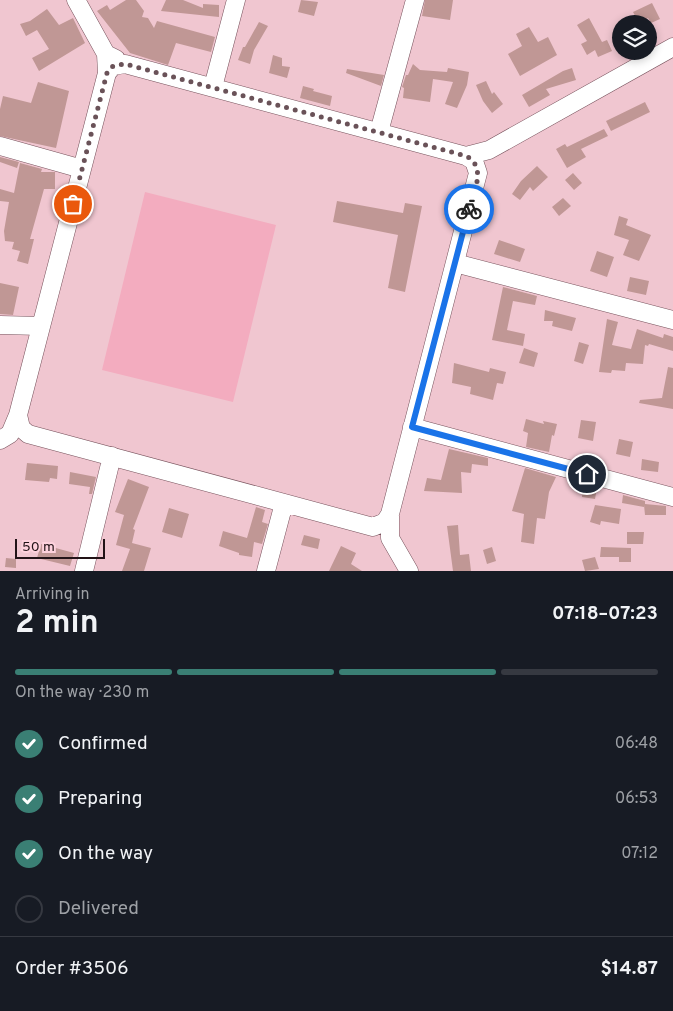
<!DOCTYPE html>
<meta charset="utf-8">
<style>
:root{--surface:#171b24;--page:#242831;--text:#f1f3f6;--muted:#9ea1a6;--line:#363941;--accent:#3a7f74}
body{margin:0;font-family:Overpass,sans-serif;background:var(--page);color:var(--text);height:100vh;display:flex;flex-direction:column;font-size:19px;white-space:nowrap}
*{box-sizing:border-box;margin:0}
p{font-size:16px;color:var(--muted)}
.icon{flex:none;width:28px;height:28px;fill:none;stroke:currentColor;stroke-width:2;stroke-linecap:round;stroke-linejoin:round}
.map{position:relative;height:571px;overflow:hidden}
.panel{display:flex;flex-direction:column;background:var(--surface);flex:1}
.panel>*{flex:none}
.tools{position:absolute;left:612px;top:15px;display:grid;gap:10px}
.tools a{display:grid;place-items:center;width:45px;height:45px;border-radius:50%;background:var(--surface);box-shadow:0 2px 8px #0003;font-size:25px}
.scale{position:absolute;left:15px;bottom:12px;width:90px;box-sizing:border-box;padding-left:5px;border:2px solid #221317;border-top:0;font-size:14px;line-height:18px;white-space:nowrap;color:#221317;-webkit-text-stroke:4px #fed2dd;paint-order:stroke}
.pin{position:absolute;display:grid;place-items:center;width:42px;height:42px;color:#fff;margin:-21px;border:2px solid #fff;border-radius:50%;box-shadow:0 1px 5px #0007}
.courier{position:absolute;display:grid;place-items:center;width:50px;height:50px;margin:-25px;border:4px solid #1a73e8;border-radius:50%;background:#fff;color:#222;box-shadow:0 1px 6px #0007}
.summary em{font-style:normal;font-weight:700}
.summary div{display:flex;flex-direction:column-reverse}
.summary{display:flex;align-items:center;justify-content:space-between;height:85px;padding:0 15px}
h1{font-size:32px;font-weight:700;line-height:38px}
.bar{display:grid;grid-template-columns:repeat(4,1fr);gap:8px 5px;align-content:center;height:60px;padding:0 15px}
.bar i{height:6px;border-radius:4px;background:var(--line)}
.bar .active{background:var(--accent)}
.bar p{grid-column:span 4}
.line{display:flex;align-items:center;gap:12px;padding:0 15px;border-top:1px solid var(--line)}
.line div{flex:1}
ol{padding:0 15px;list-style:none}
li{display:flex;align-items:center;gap:15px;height:55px}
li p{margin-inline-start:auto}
li .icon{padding:5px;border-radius:50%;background:var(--accent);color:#fff;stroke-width:4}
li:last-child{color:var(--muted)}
li i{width:28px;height:28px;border:2px solid var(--line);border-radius:50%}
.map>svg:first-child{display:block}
</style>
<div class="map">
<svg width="673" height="571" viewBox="0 0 673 571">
<rect width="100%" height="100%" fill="#f0c6d0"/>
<path fill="#f3acbf" d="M145,192l131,33 -43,177 -131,-32z"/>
<path fill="#c09795" d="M126,0h10l8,11 -2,6 6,1 6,10 3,-7 58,16 -4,15 -35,-9 -8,22 -38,-12 -33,-42 10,-6 3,5z
M166,0h17l20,8v-4l16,1v12l-58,-6z
M301,0l17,2 -4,14 -16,-4z
M425,0h28l-3,20 -28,-4z
M652,3l8,16 -9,4 -3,-5 -9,5 -6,-11z
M47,9l12,16 14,-7 12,25 -46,28 -7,-13 17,-9 -12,-19 -11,6 -6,-12 10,-3z
M589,18l13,24 5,-2 5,11 -14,6 -3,-7 -8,5 -6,-11 6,-3 -10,-16z
M259,22l9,4 -14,24 -4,14 -12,-4 5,-13h2z
M529,27l9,15 10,-5 9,18 -37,21 -12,-22 14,-8 -6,-12z
M273,55l9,3v8l8,1 -3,11 -18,-5z
M413,64l7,6 27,2 1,-4 21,4 -2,13 -10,23 -12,-4 8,-22 -20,-3 -3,23 -27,-4 1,-10 -2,-1 4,-12h2z
M572,68l4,12 -30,9 4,6 -21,12 -7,-12 41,-24z
M347,69l37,6 -3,11 -35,-13z
M486,81l6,13 2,-2 9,12 -11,9 -9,-12 -7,-16z
M38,82l31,9 -13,57 -56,-12v-27l3,-13 28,7z
M303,86l11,3 -1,2 19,5 -2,10 -30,-8z
M645,102l5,10 -39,19 -5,-10z
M604,129l4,7 -27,13 5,8 -19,11 -11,-19 9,-5 2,3z
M0,157l19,5 -2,6 -17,-6z
M20,163l22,6 -1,3h14v17h-11l-14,50h4l-6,25 -11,-3 3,-10 -8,-2 2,-7 -9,-1 -1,-10 5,-29 -9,-1v-12l14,4z
M537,166l11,11 -15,14 -3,-4 -10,13 -8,-6 9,-13z
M573,173l9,10 -8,7 -9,-10z
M563,198l8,8 -12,10 -7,-9z
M337,201l66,12 2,-10 17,3 -17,86 -17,-4 10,-53 -65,-13z
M619,216l9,3 -2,6 25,10 -12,26 -16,-6 6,-15 -15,-5z
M499,240l26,9 -5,13 -26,-8z
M597,251l17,6 -7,20 -17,-6z
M630,277l19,4 -3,14 -19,-4z
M0,283l19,4 -6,28 -13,-1z
M503,287l34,9 -2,9 -22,-4 -6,29 18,4 -2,12 -31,-6z
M545,310l31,8 -4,13 -20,-5 1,-5h-9z
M607,319l11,3 -6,23 19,4 6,-20 26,9 1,-4 9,3v14l-24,-7 -1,2 -3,-1 -2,19 -17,-1 -1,8 -13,-1 -1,3 -12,-1z
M579,342l10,3 -6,19 -9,-3z
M524,348l14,5 -4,14 -15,-4z
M454,363l35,9 1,-4 16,4 -3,12 -6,-1 -4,17 -23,-6 1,-7 -19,-4z
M668,367l5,1v41l-34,-6 1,-3 22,-2z
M526,419l18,5 -1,-3 14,3 -3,12 -2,-1 -3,17 -23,-5 2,-14 -5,-2z
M581,420l15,2 -3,19 -15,-3z
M619,439l14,3 -3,15 -14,-3z
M449,449l39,9v8l-16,-2 -1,9 -10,-1 1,21 -38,-2 3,-13 14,2z
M642,459l17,3 -1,10 -17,-2z
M27,463l31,3 -1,13 -7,-1 -1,4 -24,-2z
M525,468l31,9 -7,15 -4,27 -8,-1 -3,26 -13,-2 3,-28 -12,-3z
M70,472l26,5 -4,17h-3l1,-7 -21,-3z
M128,479l21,8 -16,42 2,1 -3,13 19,5 -7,23h-22l8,-22 -14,-4 8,-30 -9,-3z
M583,486l14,2 -2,11 -13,-2z
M623,495l22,6v3l21,2v9h-21l-1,-10v2l-22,-4z
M595,505l26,4 -2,15 -18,-3 -1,4 -10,-3z
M256,507l9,3 -3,12 6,2 -6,20 -8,-2 -2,15 -13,-2v-2l-20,-7 4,-15 24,7z
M169,508l20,6 -7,24 -20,-6z
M458,525l2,30 9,-1 2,17h-18l-6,-45z
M627,532h17l-1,12h-16z
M304,535l16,4 -2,10 -17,-4z
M41,544l33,9 -4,13 -33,-8z
M341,546l15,7 -5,11 11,7h-33z
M492,547l4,14 -9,3 -4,-14z
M601,547l30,1v14h-12v-5h-19z
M595,557l4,12 -14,2 -3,-11z
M6,558l10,1v9l-11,-1z"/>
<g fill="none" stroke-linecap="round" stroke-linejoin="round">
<defs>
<path id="minor" d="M76,0l30,54 10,5
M106,54l1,19 -89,342 3,13 7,6 345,93 12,-5 5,-8 88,-341 -4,-12 -8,-5 -341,-92 -12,2 -6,7
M213,87l23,-87
M379,132l36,-132
M0,146l82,23
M466,156l23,-6 184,-103
M455,263l218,57
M0,325l41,1
M412,427l261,70
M0,440l10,-6 8,-19
M390,514v24l19,33
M84,571l28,-115
M266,571l18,-68"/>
</defs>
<use href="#minor" stroke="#77525c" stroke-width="19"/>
<use href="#minor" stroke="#fff" stroke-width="18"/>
</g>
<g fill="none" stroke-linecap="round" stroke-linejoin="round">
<path stroke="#6a5258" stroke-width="5" stroke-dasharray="0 9" d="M73,204l34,-131 6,-7 12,-2 341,92c21,11 8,35 3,53"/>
<path stroke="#1a73e8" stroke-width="6" d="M469,209l-57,218 175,47"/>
</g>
</svg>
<div class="tools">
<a><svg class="icon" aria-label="layers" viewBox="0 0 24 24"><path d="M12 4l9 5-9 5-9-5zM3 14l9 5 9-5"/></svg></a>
</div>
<div class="scale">50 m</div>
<div class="pin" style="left:73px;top:204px;background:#ea580c"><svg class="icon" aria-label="bag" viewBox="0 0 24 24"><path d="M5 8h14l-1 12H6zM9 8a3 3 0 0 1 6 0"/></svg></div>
<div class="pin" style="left:587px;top:474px;background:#1f2937"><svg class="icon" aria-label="home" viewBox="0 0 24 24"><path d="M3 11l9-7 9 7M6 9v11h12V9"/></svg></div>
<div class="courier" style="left:469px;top:209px"><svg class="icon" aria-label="bike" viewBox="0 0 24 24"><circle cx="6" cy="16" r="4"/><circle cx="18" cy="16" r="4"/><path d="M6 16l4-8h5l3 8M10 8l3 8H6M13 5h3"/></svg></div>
</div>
<section class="panel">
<div class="summary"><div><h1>2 min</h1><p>Arriving in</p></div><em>07:18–07:23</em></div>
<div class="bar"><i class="active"></i><i class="active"></i><i class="active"></i><i></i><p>On the way · 230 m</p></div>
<ol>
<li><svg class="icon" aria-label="check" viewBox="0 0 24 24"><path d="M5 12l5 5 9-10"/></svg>Confirmed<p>06:48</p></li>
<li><svg class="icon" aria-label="check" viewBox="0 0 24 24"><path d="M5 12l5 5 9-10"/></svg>Preparing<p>06:53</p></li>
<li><svg class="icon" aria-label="check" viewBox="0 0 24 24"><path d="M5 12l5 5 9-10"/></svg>On the way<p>07:12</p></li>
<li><i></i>Delivered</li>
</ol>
<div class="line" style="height:65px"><div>Order #3506</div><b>$14.87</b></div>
</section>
